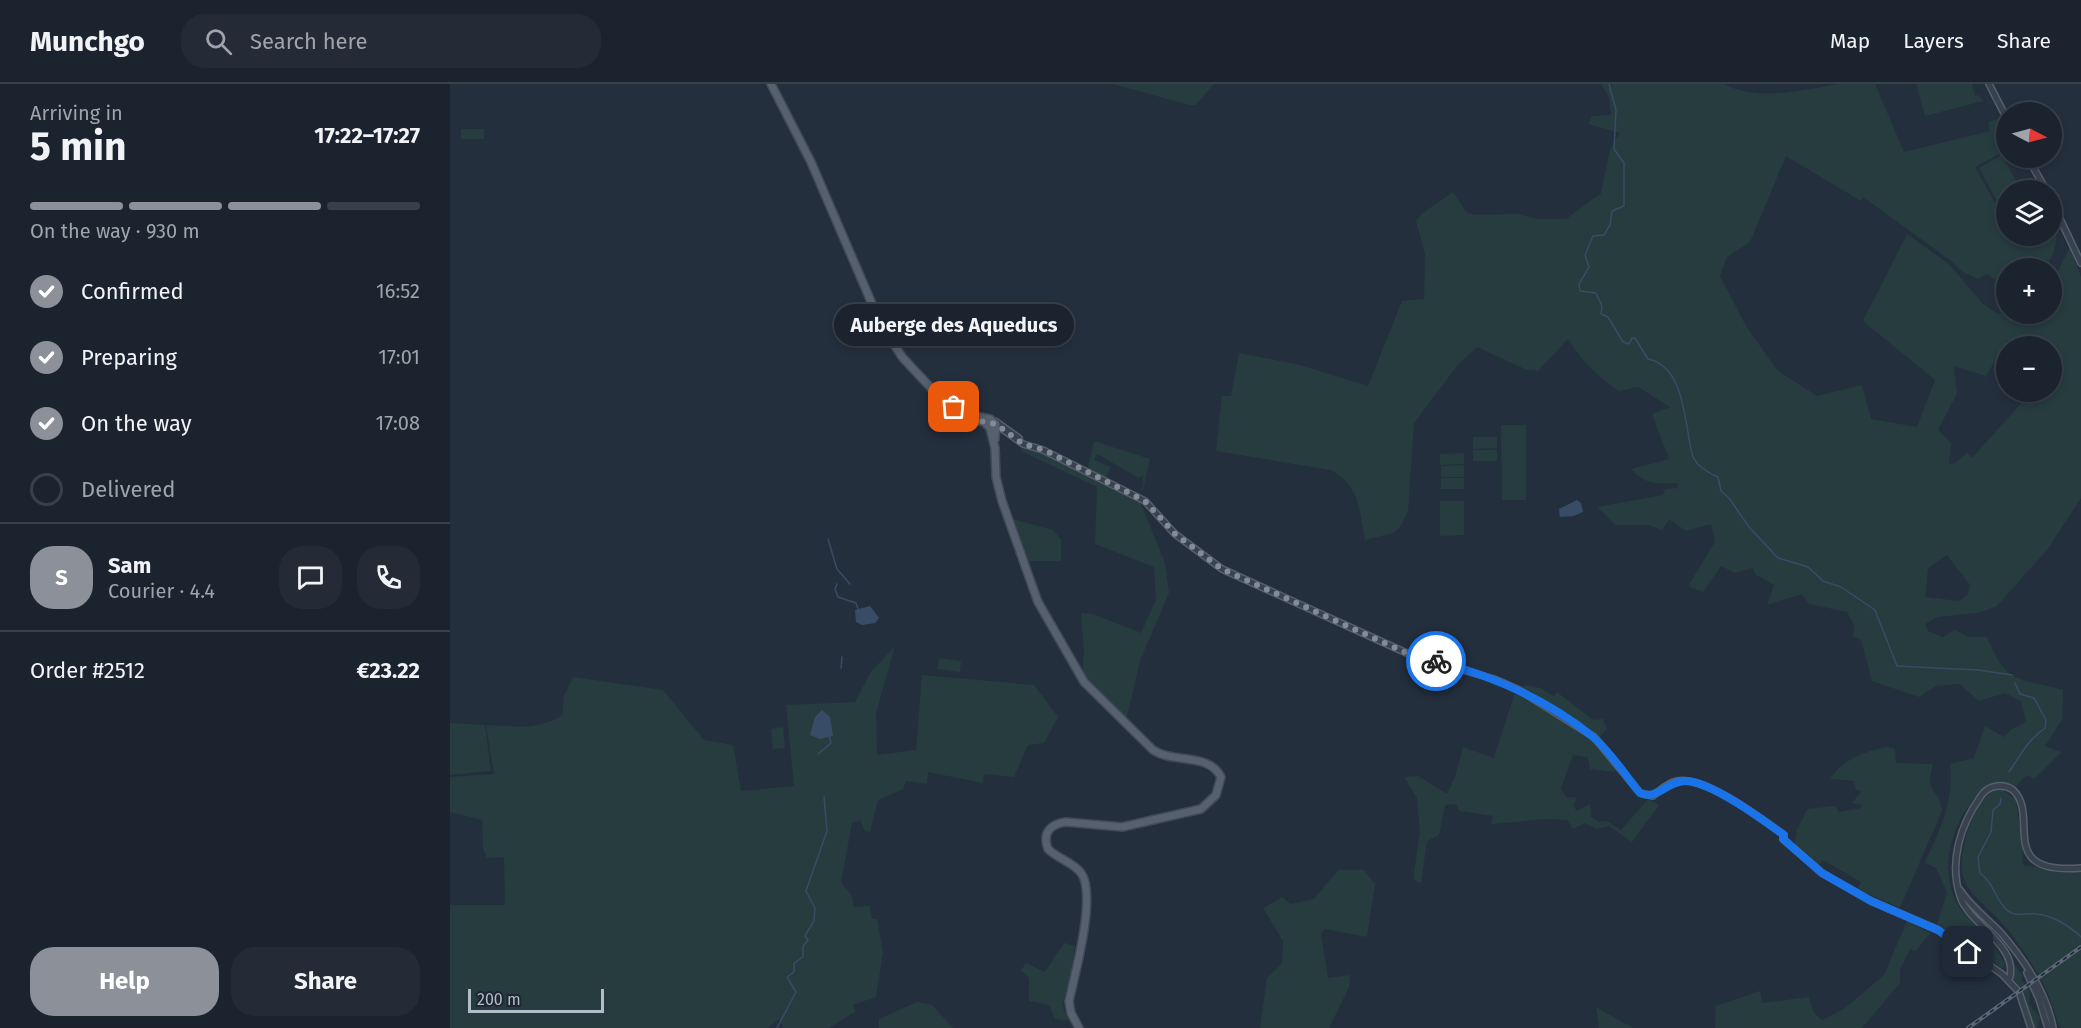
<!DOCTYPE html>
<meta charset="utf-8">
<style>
:root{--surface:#1b232e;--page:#242b36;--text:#f1f3f6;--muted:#a0a4aa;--line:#39404a;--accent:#8c9099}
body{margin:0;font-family:"Fira Sans",sans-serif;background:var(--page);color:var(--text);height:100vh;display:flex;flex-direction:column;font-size:22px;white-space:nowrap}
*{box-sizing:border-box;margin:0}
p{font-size:20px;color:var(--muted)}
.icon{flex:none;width:33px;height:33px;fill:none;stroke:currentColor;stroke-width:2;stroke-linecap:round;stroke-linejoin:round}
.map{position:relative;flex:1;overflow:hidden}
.panel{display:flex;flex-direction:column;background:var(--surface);width:450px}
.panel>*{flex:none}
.needle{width:39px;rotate:96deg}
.tools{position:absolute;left:1546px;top:18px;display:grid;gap:12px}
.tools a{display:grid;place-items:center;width:66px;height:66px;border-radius:50%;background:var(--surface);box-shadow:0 3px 9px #0003,0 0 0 2px var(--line);font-size:30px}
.scale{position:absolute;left:18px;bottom:15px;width:136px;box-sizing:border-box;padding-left:6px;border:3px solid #b4bcc9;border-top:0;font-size:16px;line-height:21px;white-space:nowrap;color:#b4bcc9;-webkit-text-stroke:4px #1d2633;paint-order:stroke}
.pin{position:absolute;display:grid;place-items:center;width:51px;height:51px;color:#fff;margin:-26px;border-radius:12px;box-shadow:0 3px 9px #0006}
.courier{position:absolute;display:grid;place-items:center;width:60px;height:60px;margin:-30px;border:4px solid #1a73e8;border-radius:50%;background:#fff;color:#222;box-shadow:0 2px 8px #0007}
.bubble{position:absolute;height:42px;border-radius:21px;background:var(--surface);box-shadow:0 3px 9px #0003,0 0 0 2px var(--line);font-size:20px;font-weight:700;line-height:42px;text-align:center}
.head em{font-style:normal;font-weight:700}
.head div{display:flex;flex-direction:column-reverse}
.head{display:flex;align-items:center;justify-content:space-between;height:102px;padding:0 30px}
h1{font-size:39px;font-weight:700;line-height:45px}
.bar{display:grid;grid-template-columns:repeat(4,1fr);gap:9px 6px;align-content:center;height:72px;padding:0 30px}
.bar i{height:8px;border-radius:4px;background:var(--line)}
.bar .current{background:var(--accent)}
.bar p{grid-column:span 4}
.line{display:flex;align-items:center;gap:15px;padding:0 30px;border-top:2px solid var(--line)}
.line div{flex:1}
.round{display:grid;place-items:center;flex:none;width:63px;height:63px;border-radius:24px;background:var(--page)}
ol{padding:0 30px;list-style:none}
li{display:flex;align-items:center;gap:18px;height:66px}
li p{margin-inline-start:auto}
li .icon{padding:6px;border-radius:50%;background:var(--accent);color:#fff;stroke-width:4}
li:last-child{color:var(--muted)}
li i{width:33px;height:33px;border:3px solid var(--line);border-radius:50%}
.button{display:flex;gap:12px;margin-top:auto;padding:12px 30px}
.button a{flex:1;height:69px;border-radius:24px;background:var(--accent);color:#fff;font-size:24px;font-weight:700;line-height:69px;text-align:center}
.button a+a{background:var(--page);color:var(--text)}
header{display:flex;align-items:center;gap:36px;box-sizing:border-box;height:84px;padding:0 30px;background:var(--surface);border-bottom:2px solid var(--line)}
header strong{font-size:28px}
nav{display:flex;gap:33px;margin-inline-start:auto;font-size:21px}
.search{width:420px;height:54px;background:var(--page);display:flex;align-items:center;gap:15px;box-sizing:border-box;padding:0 21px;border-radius:24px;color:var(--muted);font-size:22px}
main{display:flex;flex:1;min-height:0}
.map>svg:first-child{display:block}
</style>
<header>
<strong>Munchgo</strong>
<div class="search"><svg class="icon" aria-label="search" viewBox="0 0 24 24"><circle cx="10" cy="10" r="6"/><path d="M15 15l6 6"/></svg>Search here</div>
<nav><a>Map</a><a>Layers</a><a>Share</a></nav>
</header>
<main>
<section class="panel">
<div class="head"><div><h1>5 min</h1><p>Arriving in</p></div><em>17:22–17:27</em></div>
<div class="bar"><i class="current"></i><i class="current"></i><i class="current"></i><i></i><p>On the way · 930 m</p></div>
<ol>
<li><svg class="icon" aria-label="check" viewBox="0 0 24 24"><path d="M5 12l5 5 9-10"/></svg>Confirmed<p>16:52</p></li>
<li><svg class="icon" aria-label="check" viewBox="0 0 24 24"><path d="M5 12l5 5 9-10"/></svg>Preparing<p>17:01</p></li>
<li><svg class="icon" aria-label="check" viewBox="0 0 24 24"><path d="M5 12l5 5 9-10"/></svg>On the way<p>17:08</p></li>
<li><i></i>Delivered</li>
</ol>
<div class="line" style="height:108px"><b class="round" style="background:var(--accent);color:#fff">S</b><div><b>Sam</b><p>Courier · 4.4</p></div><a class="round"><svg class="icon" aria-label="chat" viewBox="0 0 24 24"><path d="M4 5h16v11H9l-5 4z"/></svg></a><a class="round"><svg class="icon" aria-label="phone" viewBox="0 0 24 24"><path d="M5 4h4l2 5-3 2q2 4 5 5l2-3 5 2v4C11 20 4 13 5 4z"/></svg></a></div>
<div class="line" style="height:78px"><div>Order #2512</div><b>€23.22</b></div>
<div class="button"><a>Help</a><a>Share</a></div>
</section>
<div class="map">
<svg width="1631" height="944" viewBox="0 0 1631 944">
<rect width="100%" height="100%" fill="#242f3e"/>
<path fill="#263c3f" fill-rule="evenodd" d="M663,0h101l-18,21h-7z
M1151,0h123c34,18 78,6 114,0 11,0 25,0 37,0l29,68 86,-21 -2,-9 10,-3 1,35 -24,13 21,38 11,-5v36h45v-18c9,18 3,35 -7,50h-38v19l-20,-13 -9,5 -15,-7 -13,-12 -87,-63 -2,4 -75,-45 -36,86 -23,15 -7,19 26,50 31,44 40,26 45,-11 9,34 46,8 18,-47 -72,-59 44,-87 42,30 34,40 15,10 9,-8v8h12l11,10 6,-10h16v-31l18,-36 11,30v221l-34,52 -50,56 -19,7 -41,4 -12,7 3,7 15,6 12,-7 13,7h19c20,49 31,40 76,53l-1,30 -17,26 16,6 -27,27 -7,-4 -11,11 -26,-2c-36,26 -57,87 -28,127 4,6 11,10 16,16 11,11 19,23 27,37l-2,5 -66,-45 10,-32 -11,-24 -11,-5c15,-35 29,-59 25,-99l24,-6 11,-32 19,11 8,-8 14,-7 -5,-21 -16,-8 -26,8 -20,-17 -23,2 -17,11 -47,-16 -11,-41 -8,-4 1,-11 -7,-13 -38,-8 -7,-10 -35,11 7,-20 -18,-10 -3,-7 -18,5 -14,-7 -18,26 -15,-6 27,-44 -4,-18 -25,7 -17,-12 -7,11 -13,-5h-33l-19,-18 66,-12 2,-6 13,-1 -1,-5c-19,2 -33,1 -46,-14l38,-10 -17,-45 18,-7 -32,-20 -19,4c-22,-15 -37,-30 -51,-52l-30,32 -11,-1 -50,-23 -20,19 -43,57 -6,88 -8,16 -7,6 -28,7c-6,-30 -5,-55 -35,-70l-114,-19 6,-55h9l8,-43 61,12 68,21 34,-85 22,-2 1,-45 -9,-33c10,-13 24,-19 37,-29l13,20 9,3 44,-1 18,5h29l35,-26 9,-44 10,-16 -32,-9 4,-8 19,-1 -2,-17zM1558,256l5,6h39v46h-26l-2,8 -52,58 -5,-5 -12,10 -6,1 2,-21 -13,-13 19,-36 -3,-28 32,10zM1497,471l23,30 -2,9 -9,7 -34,-4 3,-29z
M1466,0h56l3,12 4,-1 4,6 -58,15z
M11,45h23v10h-23z
M1552,71l19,35h-14v8l-9,5 -19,-35z
M1051,341h25v75h-24z
M1023,353h24v11l-24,1z
M644,357l56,18 -8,35 1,-19 -4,3 -42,-24 -3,6 17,7 -5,11 -17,-8 -1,-4z
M572,360l117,55 26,64 4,30 -29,68 -14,60 -44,-47 2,-22 -3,-39 12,1 48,19 15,-33 -2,-33 -59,-23 2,-57 -76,-36z
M1023,366h24v11h-24z
M1014,369v11l-24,1v-11z
M1014,381v12h-23v-11z
M991,394h23v11h-23z
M990,417h24v34l-24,1z
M562,435l41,11 8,10v21h-35z
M445,562l-19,67 1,42 39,-5 6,-75 112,10 24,32 -14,26 -16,2 -14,32 -30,-3 -1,9 -55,-11 -1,12 -21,-3 -3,8 -25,11 -8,32 -5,-1 -5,-11 -8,3 -11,59 11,14 2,11 16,-1 2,13h5l6,33 -7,45 -23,8 2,7 -26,16h-46l-4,-9 -11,9h-318v-123h55l-1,-48 -17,1 -4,-9 -1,-29 -32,-8v-35l44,-3 -8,-49c27,1 53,6 76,-10l2,-19 9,-19 90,13 41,50 29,5 8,46 53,-5 -8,-81 69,-3 15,-29z
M489,574l22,3 -1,11 -23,-3z
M1075,601l15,3 14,8 3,-4 36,28 10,-1 4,10 -7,7 22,29 -8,7 -24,-3 -2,-12 -15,-2 -12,34 6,9 10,-1 -4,9 4,5 13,-7 1,13 8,5 8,-1 14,9 27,-31 11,6 -27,37 -23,-16 -12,3 -12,-6 -12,6 -6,-9 -20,-1 -56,5 2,-8 -33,-5 -4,-7 -11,1 -6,30 -12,6 -6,42 -8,-4 7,-47 -3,-34 -13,-21 14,-1 29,18 8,-17 8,-30 31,11 20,-63z
M0,639l35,2 6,46 -41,4z
M333,643l2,21 -12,1 -2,-20z
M1437,663l8,2 1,14 37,1c-9,31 7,24 9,47l-42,97 -43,-19 4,-7 -38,-22 -5,6 -24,-21 3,-15 10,-21 28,-3 4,6 22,-4v-4l-9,-1 10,-12 -6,-1 -2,-9 -24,-2c14,-21 34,-27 57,-32z
M1545,706h8l13,10 7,51 -1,12 3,3 56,5v157h-20c-6,-11 -8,-23 -13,-34 -9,-22 -25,-44 -39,-63 -12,-16 -32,-29 -43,-47 -13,-23 7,-84 29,-94z
M888,786h26l11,14 -8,53 -42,-8 -4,5 7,44 22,-3 -1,12 -20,41h-69l7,-50 15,-15 1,-22 -20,-33 19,-11 8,7 24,-5z
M1457,837l23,12 -14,18 -6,-2 -10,20v14l-38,45h-147l1,-22 44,-15 2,12 47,-6 5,16 8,7 23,-12 39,-33z
M614,859l11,3 -3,24 -10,35 6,16 -13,-2 -6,-14 -20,-4v-23l-8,-8 5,-7 19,9z
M1565,881l7,10 -1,5 9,10 -1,14 11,13 -2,11h-4l-11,-37 -10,-13z
M467,918l15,3 21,23h-74v-9z
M1146,923l37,21h1h-35z"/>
<path fill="#394c67" d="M1127,416l4,3 2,9 -9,4 -14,1 -1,-8z
M420,522l9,12 -4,5 -13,2 -6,-3 -1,-12z
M372,626l8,7 3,19 -13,3 -10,-4 5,-18z"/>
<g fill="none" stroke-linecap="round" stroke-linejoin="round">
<path stroke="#394c67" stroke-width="1.5" d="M1159,0l7,26 -2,39 10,14v43l-12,5 -2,14 -6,10 -11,1 -8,19 4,12 -10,17 1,7 16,2 6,13 -1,8 7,3 15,25 6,2 3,-6h3l13,21c39,8 36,69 45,98 4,9 16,16 25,20l3,14 8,7 20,29 29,31 30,9 15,14 18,6 34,23 22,56 81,4 34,5
M378,455l9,30 13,15
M387,500l-2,5 3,8 18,6 2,6
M391,584l1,-11
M368,670l13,-11 -2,-7
M1559,688c13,-19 17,-30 36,-44l1,-8 -12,-22 -14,-4 -5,-11
M1551,714l-1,6 -7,6 -2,22 -13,25 2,16c15,11 16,29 28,38 8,6 18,2 28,3 16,1 34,12 45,23
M327,944l19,-36 -9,-15 7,-5v-9l9,-6v-11l5,-6 -3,-4 9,-15 1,-13 -9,-17 21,-60 -3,-34"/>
<defs>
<path id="minor" d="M1539,0l18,35
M1578,74l18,32
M1602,118l29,61
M545,337l24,17
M544,339l29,21 20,6 102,51 30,33 47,35 189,86 83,24 25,11 75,47 46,56 13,3c7,-6 15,-13 24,-15 27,-6 85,38 107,54l-1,4 39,34 49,28 67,29 64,44 17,18 12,36
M1510,806c11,17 28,29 42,44 23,27 45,59 51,94
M1577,889l12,26 9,29
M1559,896c12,-34 -41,-56 -49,-84 -11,-34 0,-71 21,-100 7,-11 22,-13 32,-6 28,26 -19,85 68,78"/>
<path id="major" d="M321,0l40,78 71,165 21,31 41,44 30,18 10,2 6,6 5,20 1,29 6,24 36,101 46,80 69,68c22,14 55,2 68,27l-5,18 -15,14 -79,18 -56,-5c-16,2 -24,11 -18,27 10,10 25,13 33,24 16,21 -6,101 -12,128l2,12 8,15
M530,333l10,2 6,5 -1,15"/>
</defs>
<use href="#minor" stroke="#565f6c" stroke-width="8"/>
<use href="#major" stroke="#414a57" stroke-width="10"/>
<use href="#minor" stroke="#38414e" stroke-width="5"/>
<use href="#major" stroke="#56606e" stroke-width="7"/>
<defs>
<path id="rail" d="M1518,944l113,-81"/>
</defs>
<use href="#rail" stroke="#5a6575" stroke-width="4"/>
<use href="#rail" stroke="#1d2633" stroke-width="1.5" stroke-dasharray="4.5" stroke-linecap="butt"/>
</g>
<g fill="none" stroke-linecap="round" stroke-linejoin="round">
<path stroke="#828b98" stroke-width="6" stroke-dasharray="0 10.8" d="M504,323l20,13 22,4 27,20 21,6 101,51 30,33 47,35 189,86 25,6"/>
<path stroke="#1a73e8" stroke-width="8" d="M986,577c57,15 110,38 156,75 18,15 33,39 48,57 17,8 28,-13 46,-12 26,1 77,39 98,54l-1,4 39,34 49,28 67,29 30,22"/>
</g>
</svg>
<div class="tools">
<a><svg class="needle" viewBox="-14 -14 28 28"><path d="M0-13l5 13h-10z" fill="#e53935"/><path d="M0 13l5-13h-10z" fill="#a0a4aa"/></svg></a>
<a><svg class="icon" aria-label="layers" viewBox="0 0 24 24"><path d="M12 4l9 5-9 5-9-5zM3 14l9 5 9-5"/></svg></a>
<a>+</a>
<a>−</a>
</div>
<div class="scale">200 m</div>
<div class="pin" style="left:504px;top:323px;background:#ea580c"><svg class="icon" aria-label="bag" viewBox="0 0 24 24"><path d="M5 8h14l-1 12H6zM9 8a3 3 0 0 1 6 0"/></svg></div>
<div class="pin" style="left:1518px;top:868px;background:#1f2937"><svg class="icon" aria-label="home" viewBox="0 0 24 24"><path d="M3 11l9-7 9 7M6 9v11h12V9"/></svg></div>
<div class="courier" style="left:986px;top:577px"><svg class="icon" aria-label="bike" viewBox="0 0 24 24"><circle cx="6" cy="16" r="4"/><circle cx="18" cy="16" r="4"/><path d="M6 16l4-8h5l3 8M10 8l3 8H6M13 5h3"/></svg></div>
<div class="bubble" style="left:384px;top:220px;width:240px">Auberge des Aqueducs</div>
</div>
</main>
